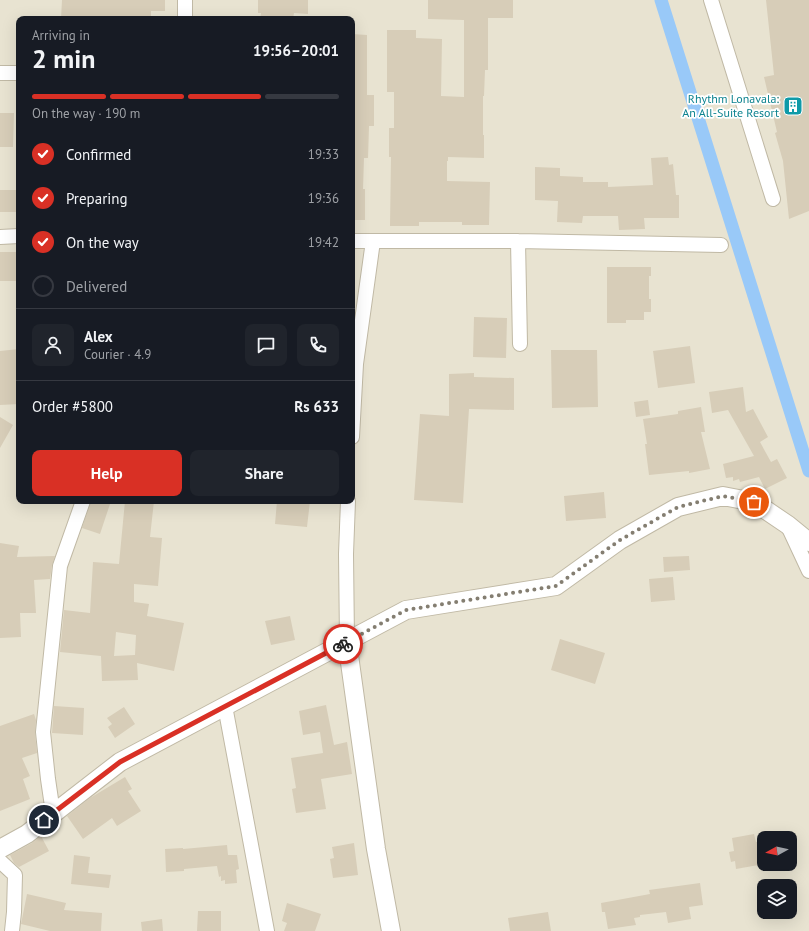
<!DOCTYPE html>
<meta charset="utf-8">
<style>
:root{--surface:#171b24;--page:#20242c;--text:#f1f3f6;--muted:#9ea1a6;--line:#363941;--accent:#d93025}
body{margin:0;font-family:"PT Sans",sans-serif;background:var(--page);color:var(--text);height:100vh;display:flex;flex-direction:column;font-size:15px;white-space:nowrap}
*{box-sizing:border-box;margin:0}
p{font-size:13px;color:var(--muted)}
.icon{flex:none;width:22px;height:22px;fill:none;stroke:currentColor;stroke-width:2;stroke-linecap:round;stroke-linejoin:round}
.map{position:relative;flex:1;overflow:hidden}
.drawer{position:absolute;left:16px;top:16px;width:339px;height:488px;display:flex;flex-direction:column;background:var(--surface);border-radius:8px;box-shadow:0 4px 16px #0002}
.drawer>*{flex:none}
.needle{width:26px;rotate:262deg}
.controls{position:absolute;left:757px;top:831px;display:grid;gap:8px}
.controls a{display:grid;place-items:center;width:40px;height:40px;border-radius:8px;background:var(--surface);box-shadow:0 4px 16px #0002;font-size:20px}
.pin{position:absolute;display:grid;place-items:center;width:34px;height:34px;color:#fff;margin:-17px;border:2px solid #fff;border-radius:50%;box-shadow:0 1px 4px #0007}
.courier{position:absolute;display:grid;place-items:center;width:40px;height:40px;margin:-20px;border:3px solid #d93025;border-radius:50%;background:#fff;color:#222;box-shadow:0 1px 5px #0007}
.overview em{font-style:normal;font-weight:800}
.overview div{display:flex;flex-direction:column-reverse}
.overview{display:flex;align-items:center;justify-content:space-between;height:68px;padding:0 16px}
h1{font-size:26px;font-weight:800;line-height:30px}
.bar{display:grid;grid-template-columns:repeat(4,1fr);gap:6px 4px;align-content:center;height:48px;padding:0 16px}
.bar i{height:5px;border-radius:3px;background:var(--line)}
.bar .selected{background:var(--accent)}
.bar p{grid-column:span 4}
.line{display:flex;align-items:center;gap:10px;padding:0 16px;border-top:1px solid var(--line)}
.line div{flex:1}
.round{display:grid;place-items:center;flex:none;width:42px;height:42px;border-radius:8px;background:var(--page)}
ol{padding:0 16px;list-style:none}
li{display:flex;align-items:center;gap:12px;height:44px}
li p{margin-inline-start:auto}
li .icon{padding:4px;border-radius:50%;background:var(--accent);color:#fff;stroke-width:4}
li:last-child{color:var(--muted)}
li i{width:22px;height:22px;border:2px solid var(--line);border-radius:50%}
.primary-button{display:flex;gap:8px;margin-top:auto;padding:8px 16px}
.primary-button a{flex:1;height:46px;border-radius:8px;background:var(--accent);color:#fff;font-size:16px;font-weight:800;line-height:46px;text-align:center}
.primary-button a+a{background:var(--page);color:var(--text)}
.map>svg:first-child{display:block}
</style>
<div class="map">
<svg width="809" height="931" viewBox="0 0 809 931">
<rect width="100%" height="100%" fill="#f4f0e4"/>
<path fill="#e8e3d1" fill-rule="evenodd" d="M0,0h809v931h-809zM19,19h333v482h-333zM764,838h26v26h-26zM764,886h26v26h-26z"/>
<g fill="none" stroke-linecap="round" stroke-linejoin="round">
<path stroke="#99c9f8" stroke-width="13" d="M661,0l148,471"/>
</g>
<path fill="#d7cdb8" fill-rule="evenodd" d="M62,0h103v11h-14v8h-90z
M258,0h50v14l-14,-1 -1,6h-33l1,-6h-3z
M428,0h85v18h-25v52h-3l-1,26h-1v39h1v23l-36,-1v4h-1v20l43,1 -1,43h-27v-3h-43v4h-29l1,-69h-2v-29h5v-36h-7v-62h29v8l26,1 -1,57 23,1v-77l-36,-1z
M766,0h43v211l-20,8 -6,-58 -8,-28 2,-1 -13,-55 10,-2z
M352,34l15,1v60h7v31h-5l-1,32h-4l-1,31h2v31h-13z
M0,113h14l-1,34h-13z
M668,157l1,8 4,-1 3,31h3v23h-35l1,11 -26,1 -1,-14h-35l-1,7 -25,-1 1,-21 -23,-1v-33l25,1v8l23,1v5h25v5l45,-2 -2,-27z
M0,190h19v22h-19z
M0,252h19v29h-19z
M607,267h44v9h-2v23h2v13h-7v8h-18v3h-19z
M474,317l33,1 -1,40 -33,-1z
M690,346l5,37 -37,5 -5,-37z
M19,349v55l-19,1v-54z
M551,350h46l1,57 -46,1z
M474,373v4l40,1v32l-45,-1 -6,94 -49,-3 6,-86 29,2v-42z
M743,387l3,25 7,-3 15,28 -8,5 11,20 6,-3 10,19 -22,11 -6,-12 -19,5 -1,-3 -6,2v-4l-7,1 -3,-14 31,-8 -26,-46 -16,3 -3,-21z
M648,400l2,15 -14,2 -2,-15z
M701,407l4,25h-4l9,37 -21,4v-2l-40,4 -4,-31h2l-4,-25 35,-5v-3z
M0,417l13,8 -13,23z
M604,492l2,26 -40,3 -2,-25z
M91,501h20l-11,33 -18,-6z
M125,501h29l-4,36 12,1 -4,48 -24,-2v18l15,2 -2,12 37,7 -10,48 -37,-8 1,17 -36,1 -1,-25 -41,-4 4,-42 26,3 3,-51 26,2zM116,632l20,3 -1,20 -21,1z
M277,501h33l-3,26 -32,-3z
M0,543l19,3 -2,11 38,-1 -3,9 -2,14 -16,1 2,33h-16l1,24 -21,1z
M689,556l1,14 -26,2 -1,-15z
M673,577l2,23 -24,2 -2,-23z
M290,616l5,24 -24,5 -6,-24z
M560,639l45,14 -10,31 -44,-14z
M326,705l8,40 13,-3 5,32 -31,5 5,30 -30,4 -4,-24 4,-1 -5,-30 32,-5 -3,-21 -17,3 -4,-24z
M54,706l30,2 -1,27 -31,-2z
M124,707l11,17 -20,14 -7,-11 4,-3 -5,-6z
M34,714l2,6 -1,13 2,20 -15,5 8,18 -7,3 7,20 -30,12v-85z
M125,777l7,12 -4,2 13,20 -24,15 -5,-8 -29,21 -16,-23 23,-18z
M754,834l2,8 8,-2v24l-28,5 -1,-8 -4,1 -2,-10 5,-1 -2,-13z
M41,836l8,15 -30,16 -5,-4 -4,-8 22,-12z
M354,843l4,32 -25,3 -3,-19 4,-1 -2,-11z
M227,845l1,10h9l2,14 -3,1 1,13 -12,1v-4l-4,1v-5l-2,1 -2,-11 -33,3v2l-18,1 -1,-23 18,-1v1z
M74,855l16,2 -2,16 23,2 -2,13 -38,-4z
M700,883l3,22 -14,2 2,12 -23,4 -2,-11 -26,3v2l-6,1 2,7 -28,4 -3,-17h-3l-1,-9 49,-9 -1,-4z
M27,894l39,9 -2,7 38,3 -1,18h-51l-29,-7z
M287,903l34,11 -6,17h-31l3,-8 -5,-2z
M198,911h23v20h-24z
M548,912l3,19h-41l-2,-13z
M162,919l1,12h-21l-1,-9z"/>
<g fill="none" stroke-linecap="round" stroke-linejoin="round">
<defs>
<path id="minor" d="M711,0l62,199
M185,19v-19
M0,73h19
M0,237l19,-1
M352,241h166l203,4
M518,241l2,103
M352,437l4,-73 17,-123
M788,526l21,45
M347,641l-1,-87 2,-53
M225,706l24,128 18,97
M53,813l-5,-34 -5,-47 17,-166 23,-65
M0,861l15,14 -1,37 -2,19"/>
<path id="tertiary" d="M347,641l29,208 15,82
M0,849l27,-15 93,-72 286,-152 150,-24 64,-46 58,-33 45,-11 31,6 34,23 21,17"/>
</defs>
<use href="#minor" stroke="#c0b9a5" stroke-width="16"/>
<use href="#tertiary" stroke="#c0b9a5" stroke-width="20"/>
<use href="#minor" stroke="#fff" stroke-width="14"/>
<use href="#tertiary" stroke="#fff" stroke-width="18"/>
</g>
<g fill="none" stroke-linecap="round" stroke-linejoin="round">
<path stroke="#847e71" stroke-width="4" stroke-dasharray="0 7.2" d="M343,644l63,-34 150,-24 64,-46 58,-33 45,-11 31,6"/>
<path stroke="#d93025" stroke-width="5" d="M44,820l76,-58 223,-118"/>
</g>
<defs>
<symbol id="building-square" viewBox="-11 -11 22 22"><rect x="-9" y="-9" width="18" height="18" rx="4" fill="#0f9aa8" stroke="#fff"/><path d="M-4-6H4V6H1V3H-1V6H-4ZM-2.5-4.3h1.7v1.8h-1.7ZM.8-4.3h1.7v1.8H.8ZM-2.5-1h1.7V.8h-1.7ZM.8-1h1.7V.8H.8Z" fill="#fff"/></symbol>
</defs>
<g fill-rule="evenodd">
<use href="#building-square" x="782" y="95" width="22" height="22"/>
</g>
<g text-anchor="middle" stroke-width="3.5" stroke-linejoin="round" paint-order="stroke">
<g font-size="12" fill="#0d838f" stroke="#fff" text-anchor="end">
<text x="779" y="103">Rhythm Lonavala:<tspan x="779" dy="14">An All-Suite Resort</tspan></text>
</g>
</g>
</svg>
<div class="controls">
<a><svg class="needle" viewBox="-14 -14 28 28"><path d="M0-13l5 13h-10z" fill="#e53935"/><path d="M0 13l5-13h-10z" fill="#9ea1a6"/></svg></a>
<a><svg class="icon" aria-label="layers" viewBox="0 0 24 24"><path d="M12 4l9 5-9 5-9-5zM3 14l9 5 9-5"/></svg></a>
</div>
<div class="pin" style="left:754px;top:502px;background:#ea580c"><svg class="icon" aria-label="bag" viewBox="0 0 24 24"><path d="M5 8h14l-1 12H6zM9 8a3 3 0 0 1 6 0"/></svg></div>
<div class="pin" style="left:44px;top:820px;background:#1f2937"><svg class="icon" aria-label="home" viewBox="0 0 24 24"><path d="M3 11l9-7 9 7M6 9v11h12V9"/></svg></div>
<div class="courier" style="left:343px;top:644px"><svg class="icon" aria-label="bike" viewBox="0 0 24 24"><circle cx="6" cy="16" r="4"/><circle cx="18" cy="16" r="4"/><path d="M6 16l4-8h5l3 8M10 8l3 8H6M13 5h3"/></svg></div>
<section class="drawer">
<div class="overview"><div><h1>2 min</h1><p>Arriving in</p></div><em>19:56–20:01</em></div>
<div class="bar"><i class="selected"></i><i class="selected"></i><i class="selected"></i><i></i><p>On the way · 190 m</p></div>
<ol>
<li><svg class="icon" aria-label="check" viewBox="0 0 24 24"><path d="M5 12l5 5 9-10"/></svg>Confirmed<p>19:33</p></li>
<li><svg class="icon" aria-label="check" viewBox="0 0 24 24"><path d="M5 12l5 5 9-10"/></svg>Preparing<p>19:36</p></li>
<li><svg class="icon" aria-label="check" viewBox="0 0 24 24"><path d="M5 12l5 5 9-10"/></svg>On the way<p>19:42</p></li>
<li><i></i>Delivered</li>
</ol>
<div class="line" style="height:72px"><a class="round"><svg class="icon" aria-label="person" viewBox="0 0 24 24"><circle cx="12" cy="8" r="4"/><path d="M4 21q1-7 8-7t8 7"/></svg></a><div><b>Alex</b><p>Courier · 4.9</p></div><a class="round"><svg class="icon" aria-label="chat" viewBox="0 0 24 24"><path d="M4 5h16v11H9l-5 4z"/></svg></a><a class="round"><svg class="icon" aria-label="phone" viewBox="0 0 24 24"><path d="M5 4h4l2 5-3 2q2 4 5 5l2-3 5 2v4C11 20 4 13 5 4z"/></svg></a></div>
<div class="line" style="height:52px"><div>Order #5800</div><b>Rs 633</b></div>
<div class="primary-button"><a>Help</a><a>Share</a></div>
</section>
</div>
